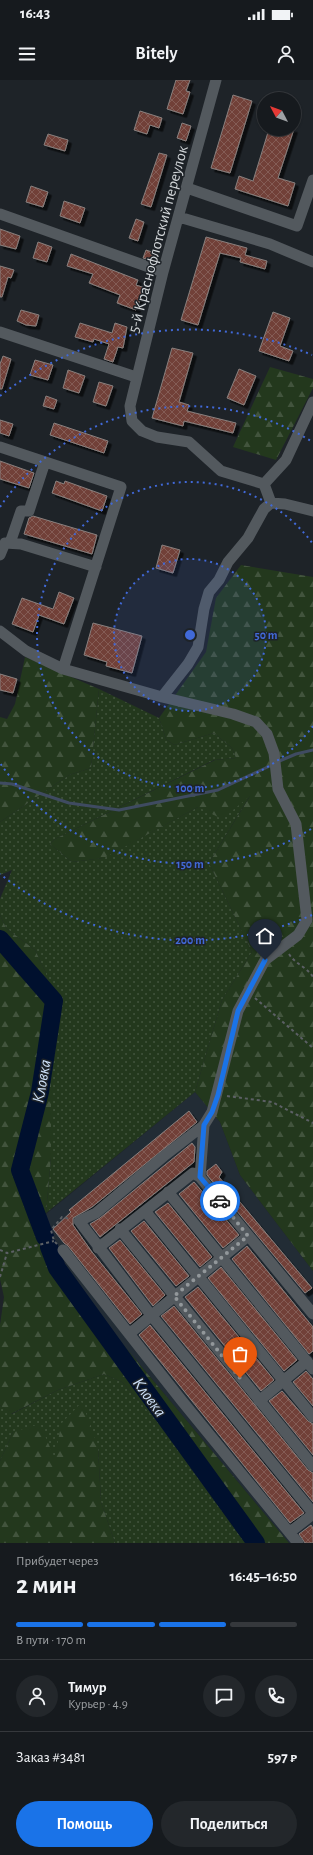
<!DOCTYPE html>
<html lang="ru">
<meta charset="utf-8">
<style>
:root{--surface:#161a1e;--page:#23272b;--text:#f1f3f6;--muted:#9ea1a4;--line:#35383c;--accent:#1a73e8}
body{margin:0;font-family:"Alegreya Sans",sans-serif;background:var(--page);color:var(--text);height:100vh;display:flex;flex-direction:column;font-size:15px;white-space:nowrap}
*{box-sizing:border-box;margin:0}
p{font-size:13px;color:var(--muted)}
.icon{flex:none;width:22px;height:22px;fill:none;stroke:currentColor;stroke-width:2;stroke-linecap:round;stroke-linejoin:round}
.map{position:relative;height:1463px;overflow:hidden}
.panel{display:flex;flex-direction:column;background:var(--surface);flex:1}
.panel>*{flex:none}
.needle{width:26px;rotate:311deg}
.fabs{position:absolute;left:257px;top:12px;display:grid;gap:8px}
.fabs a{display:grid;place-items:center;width:44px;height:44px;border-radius:50%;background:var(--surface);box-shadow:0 1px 3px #0004,0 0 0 1px var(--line);font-size:20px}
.pin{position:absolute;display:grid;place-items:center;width:34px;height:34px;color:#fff;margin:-41px -17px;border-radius:50% 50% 50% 0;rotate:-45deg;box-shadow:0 0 4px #0007}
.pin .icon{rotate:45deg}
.courier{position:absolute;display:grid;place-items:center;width:40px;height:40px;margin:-20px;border:3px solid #1a73e8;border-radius:50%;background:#fff;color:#222;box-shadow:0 1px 5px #0007}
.headline em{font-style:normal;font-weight:700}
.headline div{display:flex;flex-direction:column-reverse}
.headline{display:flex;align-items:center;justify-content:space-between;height:68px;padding:0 16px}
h1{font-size:26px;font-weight:700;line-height:30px}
.bar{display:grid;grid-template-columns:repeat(4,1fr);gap:6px 4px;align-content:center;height:48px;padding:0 16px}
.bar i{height:5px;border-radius:3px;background:var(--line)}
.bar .selected{background:var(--accent)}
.bar p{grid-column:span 4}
.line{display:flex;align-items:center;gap:10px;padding:0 16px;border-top:1px solid var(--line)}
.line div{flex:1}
.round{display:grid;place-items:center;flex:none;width:42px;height:42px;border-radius:21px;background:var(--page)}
.primary-button{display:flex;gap:8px;margin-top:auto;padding:8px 16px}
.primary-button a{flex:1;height:46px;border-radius:24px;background:var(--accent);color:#fff;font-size:16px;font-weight:700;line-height:46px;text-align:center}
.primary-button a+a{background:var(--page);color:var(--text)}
.status{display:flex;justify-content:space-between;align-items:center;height:28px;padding:0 20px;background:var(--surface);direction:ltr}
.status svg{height:11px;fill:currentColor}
header{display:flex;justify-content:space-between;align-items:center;height:52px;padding:0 16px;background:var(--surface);font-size:18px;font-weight:700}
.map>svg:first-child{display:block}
</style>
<div class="status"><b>16:43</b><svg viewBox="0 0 49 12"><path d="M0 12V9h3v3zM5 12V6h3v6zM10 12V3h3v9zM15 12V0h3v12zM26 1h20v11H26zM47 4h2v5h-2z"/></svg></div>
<header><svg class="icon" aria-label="menu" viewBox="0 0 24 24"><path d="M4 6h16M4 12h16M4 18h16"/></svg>Bitely<svg class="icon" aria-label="person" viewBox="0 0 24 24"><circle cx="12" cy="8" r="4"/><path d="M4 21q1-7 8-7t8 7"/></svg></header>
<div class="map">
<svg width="313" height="1463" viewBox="0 0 313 1463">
<defs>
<pattern id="grass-dots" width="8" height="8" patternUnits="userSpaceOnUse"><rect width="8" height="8" fill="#23381d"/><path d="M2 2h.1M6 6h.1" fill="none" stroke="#42543d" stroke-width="1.8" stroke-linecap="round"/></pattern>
<pattern id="forest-firs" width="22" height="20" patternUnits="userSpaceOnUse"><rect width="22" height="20" fill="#23381d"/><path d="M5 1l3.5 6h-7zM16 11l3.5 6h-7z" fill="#42543d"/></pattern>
<pattern id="building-cross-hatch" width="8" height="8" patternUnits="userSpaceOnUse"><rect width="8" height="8" fill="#714139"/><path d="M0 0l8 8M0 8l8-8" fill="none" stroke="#845c55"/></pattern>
<filter id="shadow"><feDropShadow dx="3.5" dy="3.5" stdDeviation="0" flood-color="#0009"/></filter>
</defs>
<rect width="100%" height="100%" fill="#1e2328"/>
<path fill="#222c35" d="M195,1012l25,30 20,53 73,96v272h-24l-240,-287 -3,-42z"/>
<path fill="url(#grass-dots)" d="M99,609l60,29 7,21 8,6 40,-12 18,15 4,10 -22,2 -159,79 -5,5 22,18 31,-4 95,-51 53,-13 -42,69 43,89 -30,48 -27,92 -149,121 5,-56v-77l-5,-107 -11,-23 -29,-22 -6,-13v-16l12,-29 -12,5v-53l69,-47 22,-7z
M104,1294l18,8 144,161h-151l-14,-41 -3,-55 -43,13 -42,-28 -13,29v-56l12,9 46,-24z"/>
<path fill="url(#forest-firs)" d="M270,287l43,12v9l-37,72 -43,-13z
M241,485l72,12v694l-73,-96 -20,-53 -25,-30 27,-92 30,-48 -43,-89 41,-67 -28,23 -24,-12 -94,51 -32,4 -22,-18 5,-5 160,-79 21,-2 -4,-10 -18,-15 -40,12 -8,-6 -7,-21 47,-66 10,-54z
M25,577l74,32 -8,79 -22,7 -69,47v-105l7,2 8,-15z
M0,835l6,13 29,22 11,23 5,107v77l-5,56 3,43 240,287h-23l-144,-161 -18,-8 -46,16 -47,24 -11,-9v-80l4,-28 -4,-18z
M82,1322l16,45 3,55 14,41h-115v-82l13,-29 27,-8 15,35 6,-35z"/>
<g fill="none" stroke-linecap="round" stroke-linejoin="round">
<path stroke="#3f4b61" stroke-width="3" d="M277,682l19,-8 17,-4
M0,703l12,1 57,19 50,7 99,-20 54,-25"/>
<path stroke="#00102e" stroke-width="18" d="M0,859l54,62 -14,91 -20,78 25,67
M49,1167l8,21 199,275"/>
</g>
<path fill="url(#building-cross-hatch)" stroke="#89807e" filter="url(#shadow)" d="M176,0h14l-4,11 4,1 -7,22 -16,-5z
M233,15l19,6 -22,72 -19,-5z
M140,31l22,7 -3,10 -9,-3 -3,9 -13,-4z
M182,43l9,3 -5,15 -9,-3z
M269,49h25l-16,49 17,5 -7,23 -53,-17 4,-13 14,5z
M48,54l20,6 -3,11 -21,-6z
M159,73l8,2 -16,52 -10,-3z
M31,106l17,6 -5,15 -17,-5z
M64,121l21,7 -5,15 -20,-7z
M136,139l8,3 -6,19 -9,-3z
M0,149l20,7 -4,13 -16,-4z
M206,157l41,11 -2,7 22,6 -2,8 -25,-7 1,-4 -21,-5 -22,72 -17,-5z
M38,162l14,5 -5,15 -14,-4z
M146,170l9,3 -2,8 -10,-3z
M71,174l67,26 -2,5 9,3 -9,22 -19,-7 3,-8 -31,-12 4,-9 -26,-8z
M0,186l14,4 -3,8 -3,-1 -6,20h-2z
M21,230l18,5 -3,11 -10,-1 -9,-4z
M273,232l17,6 -10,28 13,5 -4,10 -30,-10z
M80,243l32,10 3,-10 12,4 -4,21 -5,-1 -5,15 -9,-3 5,-15 -15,-5 -1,3 -18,-5z
M172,268l21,5 -14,49 10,3 -2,6 49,12 -3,10 -49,-12 -1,5 -31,-8z
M3,276l8,3 -9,30h-2v-25z
M35,280l18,5 -5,15 -18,-5z
M239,289l17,7 -12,29 -17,-7z
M68,290l17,6 -6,17 -16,-5z
M99,302l14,4 -7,20 -13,-4z
M46,316l11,4 -3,9 -11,-3z
M0,340l13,4 -4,12 -9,-3z
M54,343l54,18 -4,12 -54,-18z
M0,381l34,12 -5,15 -29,-9z
M56,401l8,3 1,-3 42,15 -5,15 -50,-18z
M33,436l64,19 -5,19 -68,-20 5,-16z
M162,465l18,5 -7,23 -17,-5z
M59,512l15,6 -10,26 -25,-9 -6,17 -21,-8 10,-26 31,11z
M93,543l49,13 -10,37 -26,-7 1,-4 -23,-7z
M0,594l17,5 -4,14 -13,-3z
M189,1031l8,11 -105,85 -19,11v7l19,27 50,62 -12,10 -62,-78 -4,-3 -11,-14 18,-17 -2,-2z
M192,1063l3,4 -1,15 -94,75 -10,-13 10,-6z
M216,1084l6,8 -3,5 93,111 -7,5 -98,-118v-4z
M194,1102l45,53 -16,13 -44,-54z
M168,1123l44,54 -12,10 -45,-55z
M144,1141l45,55 -13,10 -45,-55z
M120,1160l45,55 -12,11 -44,-58z
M247,1166l66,81v24l-4,3 -77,-95z
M221,1187l76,93 -13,11 -76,-93z
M198,1207l76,93 -13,11 -76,-94z
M174,1226l134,164 5,3v29l-152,-186z
M150,1245l154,188 -14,10 -151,-188z
M306,1291l7,8v27l-20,-24z
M282,1311l26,30 5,3v31l-44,-54z
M311,1445l2,3v15h-8l-6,-9z"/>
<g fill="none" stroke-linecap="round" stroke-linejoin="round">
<path stroke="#5c6065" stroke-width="2" stroke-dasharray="3 3" stroke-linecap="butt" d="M289,874c6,10 18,13 24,23
M255,918l58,50
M227,1016l45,6 41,21
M57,1164l-3,-3 -3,-11 11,-13 9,2
M0,1170l7,3 47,-12
M0,1197l7,-24"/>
<path stroke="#53595e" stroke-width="11" d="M216,0l-53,192 -33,134 2,15 10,10 15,6 32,5 32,29 43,13 7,19
M187,108l110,38 16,-46
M0,134l163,58
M179,137l91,27 43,18
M0,252l136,45
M0,367l121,40 -58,182
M264,404l22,-24 27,-58
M10,463l11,-32h8l16,-49
M0,475l5,-12 16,1 75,23
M0,551l26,20 37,18 99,28 71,17 23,8 11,12 7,19 4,36 18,35 11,96 -9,15 -33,25 -27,51 -26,101 -8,13 -40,31 -68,57 -17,8 72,94 162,198
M162,617l26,-33 10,-17 6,-38 5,-17 10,-12 9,-18 20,-24 16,-29 7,-6 14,1 28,7
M204,1045l-4,52 113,137
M168,1112l145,177
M145,1131l168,206
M120,1149l193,237
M98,1168l95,-75 7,4
M63,1170l119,151 116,142
M129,1254l119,-98
M259,1321l48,-40
M290,1452l23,-18"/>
</g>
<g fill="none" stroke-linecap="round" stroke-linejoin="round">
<path stroke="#92979a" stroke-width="4" stroke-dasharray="0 7.2" d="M220,1121l28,35 -74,60 66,82"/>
<path stroke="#1a73e8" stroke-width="5" d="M220,1121l-20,-24 4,-52 8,-13 6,-17 20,-84 27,-51"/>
</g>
<circle cx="190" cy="555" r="76" fill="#4169d8" fill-opacity=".12"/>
<g fill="none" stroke="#4169d8" stroke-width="2" stroke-dasharray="2 4">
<circle cx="190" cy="555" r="76"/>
<path d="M313 646A153 153 0 1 1 313 464"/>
<path d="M311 749A229 229 0 0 1 0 683M0 427A229 229 0 0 1 311 361"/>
<path d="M312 835A305 305 0 0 1 0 794M0 316A305 305 0 0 1 312 275"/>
</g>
<g text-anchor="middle" stroke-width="3" stroke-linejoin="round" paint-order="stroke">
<g font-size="16" fill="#d1d5d8" stroke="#1e2328">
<text transform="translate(157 159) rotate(-75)" y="6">5-й Краснофлотский переулок</text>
</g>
<g font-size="17" font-style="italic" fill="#cee1f9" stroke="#1e2328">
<text transform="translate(41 1001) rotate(-80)" y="6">Кловка</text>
<text transform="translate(150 1317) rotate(54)" y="6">Кловка</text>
</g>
</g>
<circle cx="190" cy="555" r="6" fill="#4169d8" stroke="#1e2328" stroke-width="2"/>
<g font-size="12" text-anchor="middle" font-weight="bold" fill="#4169d8" stroke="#1e2328" stroke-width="3" stroke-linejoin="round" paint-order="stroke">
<text x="266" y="559">50 m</text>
<text x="190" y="712">100 m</text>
<text x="190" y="788">150 m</text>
<text x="190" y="864">200 m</text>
</g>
</svg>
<div class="fabs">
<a><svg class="needle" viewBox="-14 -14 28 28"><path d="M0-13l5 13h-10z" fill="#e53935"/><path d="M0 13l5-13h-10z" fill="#9ea1a4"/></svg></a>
</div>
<div class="pin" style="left:240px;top:1298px;background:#ea580c"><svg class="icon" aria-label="bag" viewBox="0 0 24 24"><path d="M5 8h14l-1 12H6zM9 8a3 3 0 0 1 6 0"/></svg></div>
<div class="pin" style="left:265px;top:880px;background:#1f2937"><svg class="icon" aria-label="home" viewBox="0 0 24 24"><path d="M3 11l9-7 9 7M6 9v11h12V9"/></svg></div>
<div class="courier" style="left:220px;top:1121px"><svg class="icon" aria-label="car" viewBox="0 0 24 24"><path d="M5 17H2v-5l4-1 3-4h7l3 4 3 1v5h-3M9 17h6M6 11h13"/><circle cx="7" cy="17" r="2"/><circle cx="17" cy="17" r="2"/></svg></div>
</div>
<section class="panel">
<div class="headline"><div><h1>2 мин</h1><p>Прибудет через</p></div><em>16:45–16:50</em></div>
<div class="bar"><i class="selected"></i><i class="selected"></i><i class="selected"></i><i></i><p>В пути · 170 m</p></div>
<div class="line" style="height:72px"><a class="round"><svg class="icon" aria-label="person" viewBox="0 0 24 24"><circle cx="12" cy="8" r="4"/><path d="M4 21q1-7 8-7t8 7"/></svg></a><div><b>Тимур</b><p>Курьер · 4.9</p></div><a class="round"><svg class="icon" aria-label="chat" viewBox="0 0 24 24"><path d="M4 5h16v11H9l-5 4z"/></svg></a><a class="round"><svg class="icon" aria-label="phone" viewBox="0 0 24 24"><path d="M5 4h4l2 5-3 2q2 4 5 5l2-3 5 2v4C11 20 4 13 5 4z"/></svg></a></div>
<div class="line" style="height:52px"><div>Заказ #3481</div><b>597 ₽</b></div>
<div class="primary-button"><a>Помощь</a><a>Поделиться</a></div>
</section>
